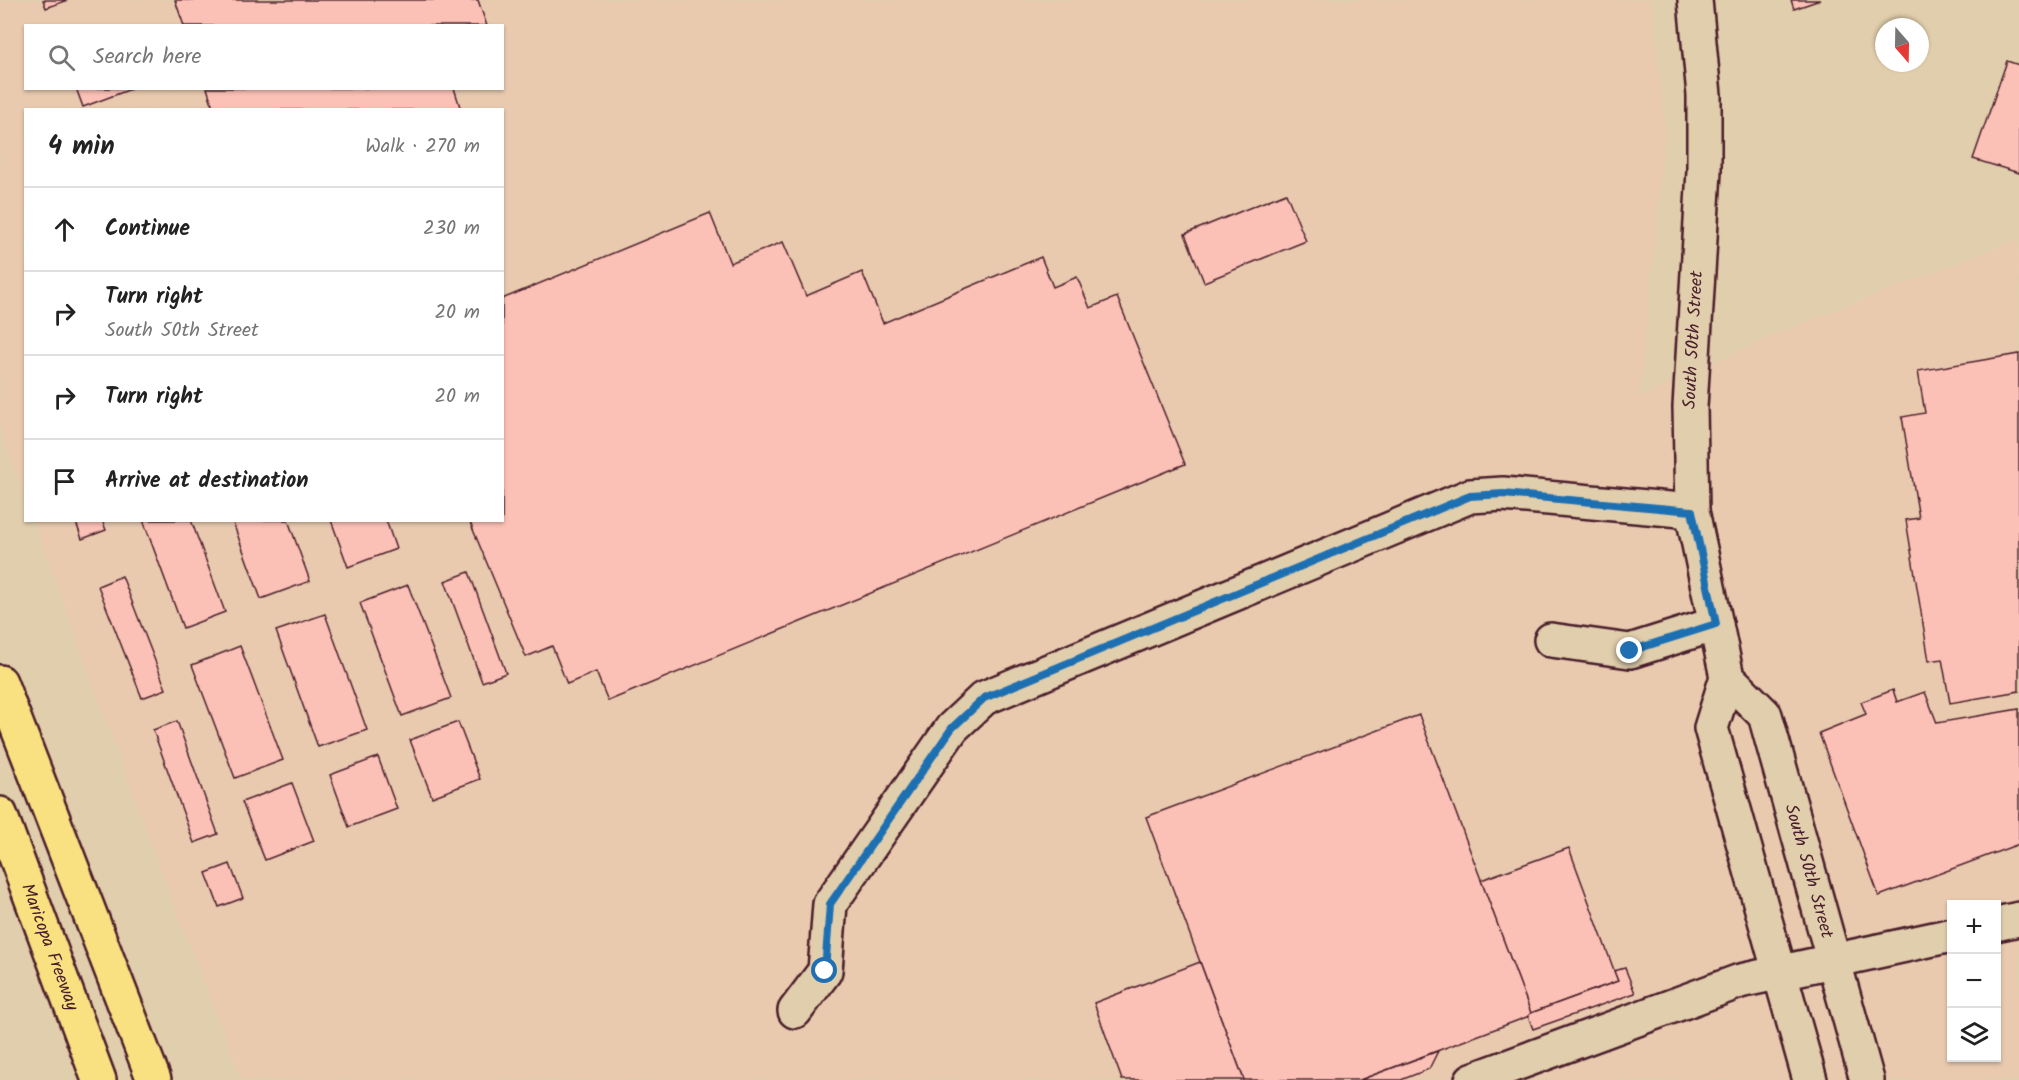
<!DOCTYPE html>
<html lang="en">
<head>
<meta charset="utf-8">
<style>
  body { margin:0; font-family:Kalam,sans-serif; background:#f2f2f2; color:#222 }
  .controls { position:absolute; right:18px; bottom:18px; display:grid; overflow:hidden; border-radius:0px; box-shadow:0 2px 4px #0004 }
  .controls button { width:54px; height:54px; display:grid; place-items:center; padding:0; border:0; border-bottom:2px solid #e0e0e0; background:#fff; color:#222; font:30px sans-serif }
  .compass { position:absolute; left:1875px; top:18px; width:54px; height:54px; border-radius:50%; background:#fff; box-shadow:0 2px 4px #0004; rotate:160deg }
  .stop { position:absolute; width:18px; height:18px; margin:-14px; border:4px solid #1f6fb2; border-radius:50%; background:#fff }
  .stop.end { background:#1f6fb2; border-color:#fff; box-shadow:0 2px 6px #0008 }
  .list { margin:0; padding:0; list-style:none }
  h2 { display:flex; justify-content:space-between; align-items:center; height:78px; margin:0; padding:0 24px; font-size:26px }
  h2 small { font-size:20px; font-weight:400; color:#767676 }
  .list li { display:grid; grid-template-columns:39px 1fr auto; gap:18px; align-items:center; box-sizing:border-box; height:84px; padding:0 24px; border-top:2px solid #e0e0e0 }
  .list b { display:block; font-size:22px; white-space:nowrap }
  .list p { margin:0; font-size:20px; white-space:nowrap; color:#767676 }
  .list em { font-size:20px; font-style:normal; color:#767676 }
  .icon { flex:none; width:33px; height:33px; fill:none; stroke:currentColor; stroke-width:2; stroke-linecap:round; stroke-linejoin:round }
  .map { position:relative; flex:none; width:2019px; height:1080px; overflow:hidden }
  .search { position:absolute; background:#fff; box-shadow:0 2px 4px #0004; left:24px; top:24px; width:480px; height:66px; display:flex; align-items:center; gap:15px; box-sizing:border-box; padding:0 21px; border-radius:0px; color:#767676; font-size:22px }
  .panel { position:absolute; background:#fff; box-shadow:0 2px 4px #0004; left:24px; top:108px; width:480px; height:414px; border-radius:0px }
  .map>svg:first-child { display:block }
  .built { fill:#e9caaf; fill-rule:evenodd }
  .building { fill:#fcc1b6; stroke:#4a1f2b; stroke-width:1.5 }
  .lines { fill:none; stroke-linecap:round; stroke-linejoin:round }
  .minor-casing { stroke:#4a1f2b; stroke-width:38 }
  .highway-casing { stroke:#4a1f2b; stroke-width:38 }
  .minor { stroke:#e1ceac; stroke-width:33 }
  .highway { stroke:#f9e181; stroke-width:33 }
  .route { stroke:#1f6fb2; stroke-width:8 }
  .labels { text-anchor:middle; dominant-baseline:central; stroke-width:4.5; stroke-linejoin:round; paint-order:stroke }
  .street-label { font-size:18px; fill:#4a1f2b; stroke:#e1ceac }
</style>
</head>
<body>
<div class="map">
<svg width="2019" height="1080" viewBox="0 0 2019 1080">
  <rect width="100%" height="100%" fill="#e1ceac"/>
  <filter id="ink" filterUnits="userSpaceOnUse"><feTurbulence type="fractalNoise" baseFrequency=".0167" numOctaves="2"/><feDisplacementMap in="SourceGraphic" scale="12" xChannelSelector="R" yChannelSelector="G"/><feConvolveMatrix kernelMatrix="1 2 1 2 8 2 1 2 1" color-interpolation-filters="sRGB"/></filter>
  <g filter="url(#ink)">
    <!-- built -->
    <path class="built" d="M0,0H1650L1665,128L1639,398L1784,331L2019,239V1080H242L159,865L34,521L502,520V110H26L25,498L0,428ZM26,26H502V88H26ZM1952,904H1996V1058H1952Z"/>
    <!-- building -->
    <g class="building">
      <polygon points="43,0 68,0 46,8"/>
      <polygon points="175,0 478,0 487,26 184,26"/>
      <polygon points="1791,0 1820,0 1794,9"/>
      <polygon points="2007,61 2019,65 2019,173 1973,159"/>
      <polygon points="76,88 131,88 131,89 83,107"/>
      <polygon points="207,88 454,88 461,110 214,110"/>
      <polygon points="1286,193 1306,241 1204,282 1185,234"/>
      <polygon points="710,213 730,263 783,242 806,296 862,272 883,323 1041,257 1053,287 1077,277 1090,308 1117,297 1185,464 608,701 596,672 567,684 552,646 526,657 469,520 502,520 502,299"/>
      <polygon points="2019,354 2019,691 1950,703 1942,659 1929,661 1906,520 1919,518 1902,417 1925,413 1918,371"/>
      <polygon points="75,520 102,520 106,530 82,539"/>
      <polygon points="143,520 191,520 225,612 183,628"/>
      <polygon points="232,520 288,520 310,581 261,599"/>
      <polygon points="331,520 386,520 396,549 348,567"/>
      <polygon points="469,572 506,673 482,682 445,581"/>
      <polygon points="122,576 166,689 142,698 98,586"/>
      <polygon points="408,585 451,698 402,716 360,603"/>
      <polygon points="325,614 367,730 318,747 276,631"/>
      <polygon points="240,646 283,760 235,778 192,665"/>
      <polygon points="1893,690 1897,702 1925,692 1937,723 2019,709 2019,844 1879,896 1819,733 1866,714 1861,702"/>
      <polygon points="1419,715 1532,1015 1360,1080 1244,1080 1146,817"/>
      <polygon points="177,721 218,834 194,843 153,730"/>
      <polygon points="458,722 480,779 432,797 410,740"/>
      <polygon points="378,757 397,809 349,827 330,775"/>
      <polygon points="292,783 314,841 265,860 242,802"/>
      <polygon points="1569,848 1618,981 1531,1013 1481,880"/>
      <polygon points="230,864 243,898 219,907 206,873"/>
      <polygon points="1200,962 1244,1080 1122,1080 1094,1003"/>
      <polygon points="1625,968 1635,993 1533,1029 1528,1016 1531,1013 1618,981 1614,971"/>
      <polygon points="1438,1051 1429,1069 1401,1080 1360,1080"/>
    </g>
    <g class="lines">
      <defs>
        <g id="minor">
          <polyline points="1695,0 1704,95 1704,171 1690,407 1692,511 1727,677 1711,728 1810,1080"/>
          <polyline points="1551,640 1630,651 1716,624"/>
          <path id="s1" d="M1727,677L1765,715L1867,1080"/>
          <polyline points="1996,924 2019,919"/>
          <polyline points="795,1011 825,971 830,904 952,728 984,698 1470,496 1503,494 1692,511"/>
          <polyline points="1472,1080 1740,981 1952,935"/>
        </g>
        <g id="highway">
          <polyline points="0,682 154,1080"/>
          <path id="s2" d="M0,814L99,1080"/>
        </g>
      </defs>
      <!-- minor casing -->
      <use href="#minor" class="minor-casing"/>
      <!-- highway casing -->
      <use href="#highway" class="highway-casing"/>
      <!-- minor -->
      <use href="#minor" class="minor"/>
      <!-- highway -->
      <use href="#highway" class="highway"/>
    </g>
  </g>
  <g class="lines" filter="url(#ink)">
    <!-- route -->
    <polyline class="route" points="825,971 830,904 952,728 984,698 1470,496 1503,494 1692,511 1716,624 1630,651"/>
  </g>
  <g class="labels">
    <!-- street labels -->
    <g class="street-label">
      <text transform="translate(1694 340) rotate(-87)">South 50th Street</text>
      <text stroke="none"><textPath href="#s1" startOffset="216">South 50th Street</textPath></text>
      <text stroke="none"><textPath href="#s2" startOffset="142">Maricopa Freeway</textPath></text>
    </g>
  </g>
</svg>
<div class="controls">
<button>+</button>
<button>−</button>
<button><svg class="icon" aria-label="layers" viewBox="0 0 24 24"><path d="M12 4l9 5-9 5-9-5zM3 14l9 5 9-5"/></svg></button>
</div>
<svg class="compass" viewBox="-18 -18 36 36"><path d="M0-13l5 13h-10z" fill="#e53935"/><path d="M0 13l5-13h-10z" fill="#767676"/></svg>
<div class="stop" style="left:825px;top:971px"></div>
<div class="stop end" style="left:1630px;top:651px"></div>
<div class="search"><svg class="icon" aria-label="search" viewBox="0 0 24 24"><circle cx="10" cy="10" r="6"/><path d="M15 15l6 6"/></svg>Search here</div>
<section class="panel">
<h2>4 min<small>Walk · 270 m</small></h2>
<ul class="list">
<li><svg class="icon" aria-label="ahead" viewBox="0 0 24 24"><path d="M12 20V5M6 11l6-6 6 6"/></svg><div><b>Continue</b></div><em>230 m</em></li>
<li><svg class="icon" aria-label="right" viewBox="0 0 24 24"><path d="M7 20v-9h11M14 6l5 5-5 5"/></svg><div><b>Turn right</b><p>South 50th Street</p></div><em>20 m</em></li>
<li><svg class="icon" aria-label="right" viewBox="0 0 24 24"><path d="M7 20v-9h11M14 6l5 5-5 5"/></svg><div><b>Turn right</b></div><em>20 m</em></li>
<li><svg class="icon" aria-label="arrive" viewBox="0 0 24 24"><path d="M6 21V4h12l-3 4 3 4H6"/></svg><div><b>Arrive at destination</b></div></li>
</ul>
</section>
</div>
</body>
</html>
